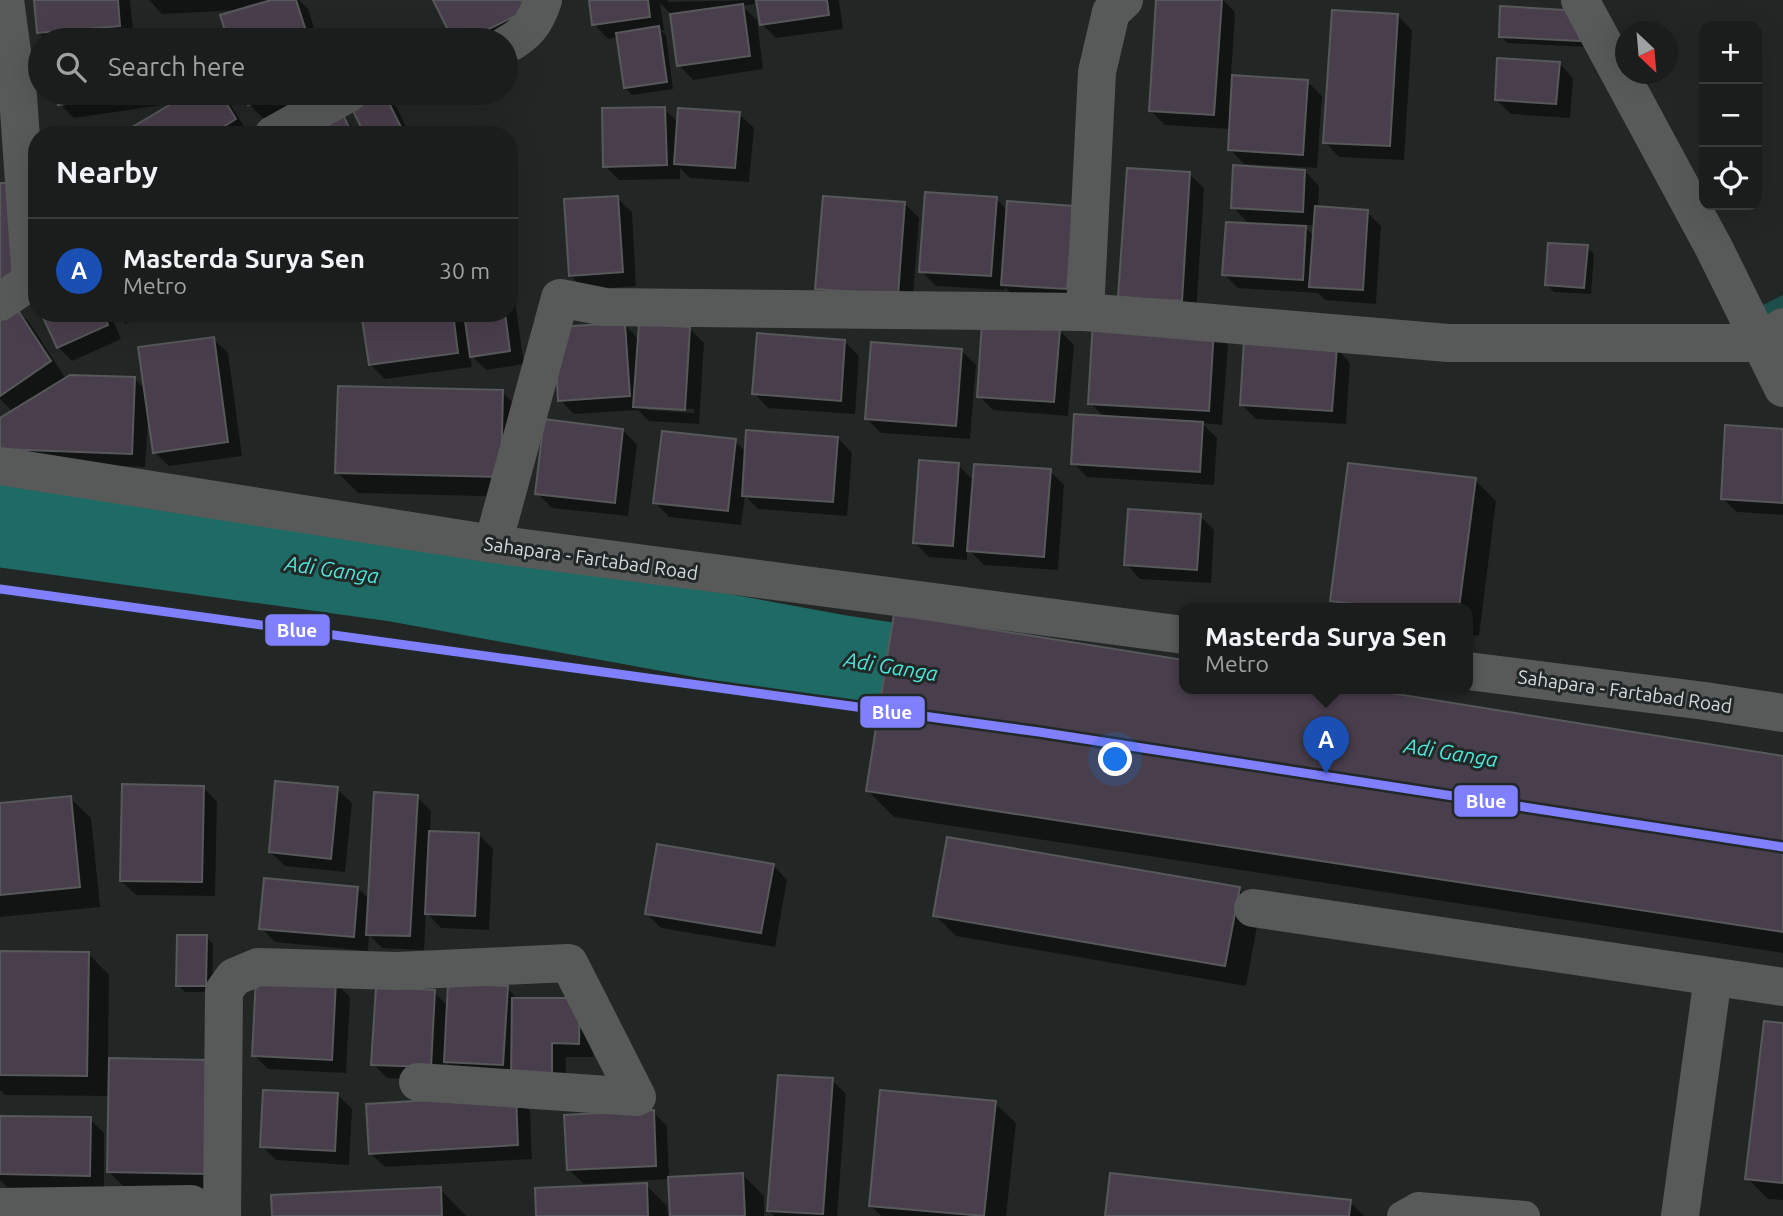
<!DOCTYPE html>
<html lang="en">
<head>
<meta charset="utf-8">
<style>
  body { margin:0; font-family:Ubuntu,sans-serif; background:#232625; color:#f1f3f6 }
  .controls { position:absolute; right:21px; top:21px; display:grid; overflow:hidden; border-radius:14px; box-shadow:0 7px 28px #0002 }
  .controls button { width:63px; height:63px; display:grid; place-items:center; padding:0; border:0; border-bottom:2px solid #383b3b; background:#1a1d1c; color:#f1f3f6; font:35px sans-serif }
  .compass { position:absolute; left:1615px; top:21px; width:63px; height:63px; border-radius:50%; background:#1a1d1c; box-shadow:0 7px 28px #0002; rotate:154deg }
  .you { position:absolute; left:1116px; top:760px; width:24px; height:24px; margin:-18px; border:5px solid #fff; border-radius:50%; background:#1a73e8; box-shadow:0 0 0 10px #1a73e833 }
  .badge { display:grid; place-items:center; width:46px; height:46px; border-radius:50%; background:#1a73e8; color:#fff; font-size:23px; font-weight:700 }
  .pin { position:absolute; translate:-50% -58px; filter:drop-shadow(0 2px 4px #0008) }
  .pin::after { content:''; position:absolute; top:37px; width:24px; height:21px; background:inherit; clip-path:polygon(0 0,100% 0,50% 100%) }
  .popup { position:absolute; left:1179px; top:603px; width:294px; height:91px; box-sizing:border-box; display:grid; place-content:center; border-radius:14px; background:#1a1d1c; filter:drop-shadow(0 2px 5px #0005); font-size:23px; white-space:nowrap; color:#9fa2a3 }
  .popup b { font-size:26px; color:#f1f3f6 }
  .popup::after { content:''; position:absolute; left:50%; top:100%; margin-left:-14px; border:14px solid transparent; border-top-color:#1a1d1c }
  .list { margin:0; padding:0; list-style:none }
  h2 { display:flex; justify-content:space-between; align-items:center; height:91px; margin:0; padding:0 28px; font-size:30px }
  h2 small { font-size:23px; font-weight:400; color:#9fa2a3 }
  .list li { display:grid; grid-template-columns:46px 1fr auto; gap:21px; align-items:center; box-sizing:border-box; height:105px; padding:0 28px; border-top:2px solid #383b3b }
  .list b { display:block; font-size:26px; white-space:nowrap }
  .list p { margin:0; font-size:23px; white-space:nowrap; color:#9fa2a3 }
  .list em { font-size:23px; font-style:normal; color:#9fa2a3 }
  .icon { flex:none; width:38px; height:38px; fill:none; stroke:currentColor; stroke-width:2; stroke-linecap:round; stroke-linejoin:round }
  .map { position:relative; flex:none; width:1783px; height:1216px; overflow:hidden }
  .search { position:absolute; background:#1a1d1c; box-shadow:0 7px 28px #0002; left:28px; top:28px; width:490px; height:77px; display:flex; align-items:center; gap:18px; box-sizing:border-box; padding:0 24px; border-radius:38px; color:#9fa2a3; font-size:26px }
  .panel { position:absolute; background:#1a1d1c; box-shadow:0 7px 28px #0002; left:28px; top:126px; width:490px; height:196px; border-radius:28px }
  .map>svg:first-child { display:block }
  .green { fill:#1e4e49 }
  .shadow { fill:#0007; fill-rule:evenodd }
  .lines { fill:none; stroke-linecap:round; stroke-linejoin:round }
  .river { stroke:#1e6a64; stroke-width:88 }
  .building { fill:#493f4c; stroke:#575859; stroke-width:2 }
  .lane { stroke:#585a59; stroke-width:30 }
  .street { stroke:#585a59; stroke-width:38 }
  .metro-1-casing { stroke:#212827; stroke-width:14 }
  .metro-1 { stroke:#8080ff; stroke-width:9 }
  .labels { text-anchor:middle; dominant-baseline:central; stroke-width:6; stroke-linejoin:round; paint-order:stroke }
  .street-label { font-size:19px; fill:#d6dada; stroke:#212827 }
  .water-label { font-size:21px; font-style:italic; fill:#4ee6d8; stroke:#212827 }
  .line-badge { stroke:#212827; stroke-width:2.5 }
  .badge-label { font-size:19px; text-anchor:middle; font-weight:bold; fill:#fff }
</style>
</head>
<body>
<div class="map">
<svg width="1783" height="1216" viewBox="0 0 1783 1216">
  <rect width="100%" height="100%" fill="#222726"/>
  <!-- green -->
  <polygon class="green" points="1783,295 1783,364 1757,308"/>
  <!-- shadow -->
  <g class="shadow">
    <polygon points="36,0 130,0 134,39 171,34 178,40 47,40 38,32"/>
    <polygon points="149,0 299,0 308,9 318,40 230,40 222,16 239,10 162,14"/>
    <polygon points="435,0 528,0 506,40 455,40"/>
    <polygon points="590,0 668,0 668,2 754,0 755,4 742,6 757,20 763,69 693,80 679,65 672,15 660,3 664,30 661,31 666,35 673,89 632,95 625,88 618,37 608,39 594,24"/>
    <polygon points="758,0 839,0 843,29 776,38 762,24"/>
    <polygon points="1157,0 1223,0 1235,12 1231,77 1308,82 1322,96 1317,168 1244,164 1230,149 1231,129 1165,125 1150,110"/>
    <polygon points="1581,12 1586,47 1507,43 1500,36"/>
    <polygon points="1398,16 1412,30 1404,160 1339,157 1325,142"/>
    <polygon points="1559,63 1573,78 1570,118 1511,114 1496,100"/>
    <polygon points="59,93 187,93 188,96 194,93 223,93 249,134 142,135 176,103 74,118 60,104"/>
    <polygon points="246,93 334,93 264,119 249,104"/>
    <polygon points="379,93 383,93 396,106 410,135 367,135 352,106"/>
    <polygon points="664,109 679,123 739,114 754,128 749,182 690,178 680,168 680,179 619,180 605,166"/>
    <polygon points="342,115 359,135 318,135"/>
    <path d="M1305,171L1319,186L1318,208L1367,212L1381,226L1376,304L1325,300L1318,293L1238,288L1224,274L1250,225L1233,207ZM1302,225H1315V237Z"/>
    <polygon points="1189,174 1204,188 1196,315 1120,297"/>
    <polygon points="617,198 632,212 636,286 585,290 571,276"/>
    <polygon points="996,198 1008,211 1081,303 1017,299 1005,287 1005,290 936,286 921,271"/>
    <polygon points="904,203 919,218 912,308 831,302 817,288"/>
    <polygon points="1587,247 1594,254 1591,294 1554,292 1547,285"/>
    <polygon points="509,295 515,301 524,364 486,370 470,354 472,367 385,379 370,364 363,313 509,313"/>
    <polygon points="15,308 29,322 66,379 135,379 145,389 213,339 228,353 242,456 169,466 154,452 150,419 148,419 145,467 12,462 0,420 13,412 0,399 0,318"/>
    <polygon points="43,313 110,313 121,339 72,361 58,347"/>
    <polygon points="116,313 146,313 125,324"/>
    <path d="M624,324L639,340L689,328L704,343L699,424L649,421L638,410L574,414L560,400ZM647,406L694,409V413L647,410Z"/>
    <polygon points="1059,330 1074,345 1068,416 993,410 979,396"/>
    <polygon points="1213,330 1228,345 1222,425 1202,423 1217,438 1214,485 1087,477 1073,463 1104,417 1090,403"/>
    <polygon points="845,342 859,356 855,414 768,408 754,393"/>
    <polygon points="1336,348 1350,363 1346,424 1256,419 1242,405"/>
    <polygon points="961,350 976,365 970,439 881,433 867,419"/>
    <polygon points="502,392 523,413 521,497 358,493 337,472"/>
    <polygon points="623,430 637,445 628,516 552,508 537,493"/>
    <polygon points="1783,431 1783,515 1737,512 1722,498"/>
    <polygon points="838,438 852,453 847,516 758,509 745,496 741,525 669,517 655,502 735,441 746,452"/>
    <polygon points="958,465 974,481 1050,471 1064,485 1058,570 984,565 967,548 967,560 929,557 915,543"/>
    <polygon points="1475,480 1496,501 1479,636 1468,634 1468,608 1340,608 1332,600"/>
    <polygon points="1200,516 1214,530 1211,583 1140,579 1126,564"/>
    <polygon points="896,616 1184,662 1184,688 1783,758 1783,953 894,817 868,791"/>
    <polygon points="203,787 217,802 215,896 136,895 121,881"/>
    <polygon points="337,789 352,803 345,872 285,866 270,852"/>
    <polygon points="417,797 431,811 430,832 479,835 493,849 489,930 441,928 426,912 424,950 382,948 369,935 368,951 275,942 261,928 358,888 370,900"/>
    <polygon points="70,798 91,818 100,907 0,917 0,805"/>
    <polygon points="773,865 787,880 775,947 661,928 647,914"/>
    <polygon points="1239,889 1260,910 1246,986 956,936 935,915"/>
    <polygon points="206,937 213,944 212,992 185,992 178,985"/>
    <polygon points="0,952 89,954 109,975 108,1060 207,1062 226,1194 129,1192 108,1171 110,1096 5,1095 0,1090"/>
    <polygon points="335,982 350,997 346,1073 268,1069 254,1055"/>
    <polygon points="507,988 518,1000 593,1014 593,1057 566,1057 566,1096 460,1075 445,1061 444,1081 387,1078 373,1064 434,992 448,1006"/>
    <polygon points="1783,1025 1783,1200 1768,1199 1747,1178"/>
    <polygon points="832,1080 846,1094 837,1216 774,1216 769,1210"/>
    <polygon points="338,1095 352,1109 349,1165 276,1160 262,1146"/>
    <polygon points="515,1097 530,1111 532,1159 385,1167 370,1153"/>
    <polygon points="995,1103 1016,1123 1006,1216 881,1216 870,1205"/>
    <polygon points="653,1112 667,1126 669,1178 743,1175 764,1196 764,1216 671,1216 670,1179 584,1184 569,1170"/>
    <polygon points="0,1118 90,1119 104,1133 104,1189 8,1188 0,1180"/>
    <polygon points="646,1185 667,1206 668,1216 538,1216"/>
    <polygon points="440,1189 466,1216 273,1216"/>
    <polygon points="1350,1202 1364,1216 1107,1216"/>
  </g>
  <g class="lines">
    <!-- river -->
    <polyline class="river" points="0,523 397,578 840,659 1005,684"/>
  </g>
  <!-- building -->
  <g class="building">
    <polygon points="34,0 118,0 120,26 37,33"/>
    <polygon points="271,0 296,0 309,40 228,40 220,15"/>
    <polygon points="433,0 522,0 527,10 467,40 453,40"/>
    <polygon points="589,0 648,0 650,17 592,25"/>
    <polygon points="756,0 827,0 829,15 760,25"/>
    <polygon points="1156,0 1222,0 1214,115 1149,111"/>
    <polygon points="743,4 750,56 677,66 670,14"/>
    <polygon points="1500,6 1581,11 1580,41 1499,37"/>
    <polygon points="1332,10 1398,14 1390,146 1323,143"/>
    <polygon points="659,26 667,82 624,88 616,33"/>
    <polygon points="172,32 172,40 114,40"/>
    <polygon points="1497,58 1560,62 1556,104 1495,100"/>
    <polygon points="1232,75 1308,80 1303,155 1228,150"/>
    <polygon points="57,93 140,93 58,105"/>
    <polygon points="190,93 220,93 236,119 210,135 140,135 134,126"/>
    <polygon points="244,93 291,93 248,105"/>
    <polygon points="375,93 384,93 405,135 365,135 350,105"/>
    <polygon points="665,107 667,165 603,167 602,108"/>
    <polygon points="678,108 740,112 735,168 674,164"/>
    <polygon points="342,113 353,135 316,135 313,128"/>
    <polygon points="119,129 122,135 105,135"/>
    <polygon points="1233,165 1305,170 1303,212 1231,208"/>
    <polygon points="1127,168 1190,172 1182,301 1118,297"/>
    <polygon points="0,183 18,183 14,280 0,280"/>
    <polygon points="925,192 997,197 991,276 919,272"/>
    <polygon points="618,196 623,272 569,276 564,199"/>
    <polygon points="823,196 905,202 898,295 815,289"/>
    <polygon points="1007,201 1074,206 1067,289 1001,285"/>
    <polygon points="1315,206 1368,210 1363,290 1309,287"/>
    <polygon points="1226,222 1306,226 1303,280 1222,275"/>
    <polygon points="1548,243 1588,245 1584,288 1545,285"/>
    <polygon points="15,306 51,361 0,396 0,316"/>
    <polygon points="41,313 103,313 108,325 57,348"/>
    <polygon points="361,313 453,313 458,353 369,365"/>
    <polygon points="464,313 505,313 510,351 470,357"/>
    <polygon points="1093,321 1214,329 1209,411 1088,404"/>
    <polygon points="625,323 630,396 558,401 554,327"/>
    <polygon points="982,323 1060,329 1054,402 977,397"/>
    <polygon points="639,324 690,327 685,410 633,407"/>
    <polygon points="757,333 845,340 841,401 752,394"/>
    <polygon points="214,337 228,442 153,453 138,347"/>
    <polygon points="1244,341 1337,347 1332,411 1240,405"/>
    <polygon points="871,342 962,349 956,426 865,419"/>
    <polygon points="70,375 135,377 132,454 0,449 0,418"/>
    <polygon points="338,386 503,390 501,477 335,473"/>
    <polygon points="1074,414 1203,422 1200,472 1071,464"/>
    <polygon points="544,419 623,429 615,503 535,494"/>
    <polygon points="1725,425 1783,429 1783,503 1721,499"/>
    <polygon points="746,430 838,437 833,502 742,496"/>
    <polygon points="662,431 736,439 728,511 653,503"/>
    <polygon points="919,460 959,463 953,546 913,543"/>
    <polygon points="1348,463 1476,478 1459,608 1390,608 1330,601"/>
    <polygon points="974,464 1051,469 1044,557 967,551"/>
    <polygon points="1128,509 1201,514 1197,570 1124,565"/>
    <polygon points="894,614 1184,660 1184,688 1359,688 1783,756 1783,932 866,791"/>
    <polygon points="275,781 338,787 331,859 269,852"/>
    <polygon points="122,784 204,786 202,882 120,881"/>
    <polygon points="374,792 418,795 410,936 366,935"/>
    <polygon points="71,796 80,887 0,895 0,803"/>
    <polygon points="429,831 479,833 475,916 425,914"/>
    <polygon points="947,837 1240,887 1225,966 933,916"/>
    <polygon points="657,844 774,864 761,933 645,914"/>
    <polygon points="264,878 358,887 354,937 259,929"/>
    <polygon points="177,935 207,935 206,986 176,986"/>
    <polygon points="0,951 89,952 87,1076 0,1075"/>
    <polygon points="256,977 336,981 332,1060 252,1056"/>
    <polygon points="448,983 508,986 503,1065 444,1062"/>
    <polygon points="376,987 435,990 431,1067 371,1065"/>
    <polygon points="512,998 580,998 579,1044 552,1043 552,1082 511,1082"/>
    <polygon points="1764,1021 1783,1023 1783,1183 1745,1179"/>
    <polygon points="109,1058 208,1060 206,1174 107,1172"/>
    <polygon points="778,1075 833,1078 823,1214 767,1211"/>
    <polygon points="263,1090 338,1093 335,1151 260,1147"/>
    <polygon points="880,1090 996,1101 984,1216 869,1206"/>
    <polygon points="516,1095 518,1145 369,1154 366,1104"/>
    <polygon points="654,1110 656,1166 567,1170 564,1115"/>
    <polygon points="0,1116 91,1117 90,1176 0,1174"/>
    <polygon points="743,1173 745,1216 670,1216 668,1177"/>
    <polygon points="1110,1173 1351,1200 1349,1216 1105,1216"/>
    <polygon points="647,1183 648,1216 536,1216 535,1188"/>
    <polygon points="441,1187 442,1216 272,1216 271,1195"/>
  </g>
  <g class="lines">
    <!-- lane -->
    <polyline class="lane" points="1402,1216 1418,1207 1525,1216"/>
    <!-- street -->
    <g class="street">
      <polyline points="5,0 18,96 31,281"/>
      <polyline points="1580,0 1714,248 1783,388"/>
      <path d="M506,45C527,34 536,22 543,0"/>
      <polyline points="273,135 349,93"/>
      <polyline points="0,302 37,277"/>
      <polyline points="1085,312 1097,72 1111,12 1124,0"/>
      <polyline points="0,466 493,544 1184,635"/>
      <polyline points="493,544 560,298 605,307 1085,312 1448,343 1760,343 1783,327"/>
      <polyline points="1468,671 1705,701 1783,713"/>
      <polyline points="1253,908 1783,987"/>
      <polyline points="0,1207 191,1204 213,1216"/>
      <polyline points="222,1216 224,991 234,977 258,967 397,971 569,963 637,1097 418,1082"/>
      <polyline points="1680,1216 1713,977"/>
    </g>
    <defs>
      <polyline id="metro-1" points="0,589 1039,732 1783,847"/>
    </defs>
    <!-- metro-1 casing -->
    <use href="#metro-1" class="metro-1-casing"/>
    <!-- metro-1 -->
    <use href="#metro-1" class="metro-1"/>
  </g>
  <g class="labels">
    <!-- street labels -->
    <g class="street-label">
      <text transform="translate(591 558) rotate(8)">Sahapara - Fartabad Road</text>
      <text transform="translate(1625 691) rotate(8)">Sahapara - Fartabad Road</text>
    </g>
    <!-- water labels -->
    <g class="water-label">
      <text transform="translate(332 569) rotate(8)">Adi Ganga</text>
      <text transform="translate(891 666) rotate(9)">Adi Ganga</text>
      <text transform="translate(1451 752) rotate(9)">Adi Ganga</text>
    </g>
  </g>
  <g class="line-badge">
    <rect x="264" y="613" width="67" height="34" rx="7" fill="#8080ff"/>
    <rect x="859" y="695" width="67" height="34" rx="7" fill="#8080ff"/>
    <rect x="1453" y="784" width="66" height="34" rx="7" fill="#8080ff"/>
  </g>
  <g class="badge-label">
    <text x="297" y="637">Blue</text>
    <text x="892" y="719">Blue</text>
    <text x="1486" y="808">Blue</text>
  </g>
</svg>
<div class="controls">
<button>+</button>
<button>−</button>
<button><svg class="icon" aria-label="locate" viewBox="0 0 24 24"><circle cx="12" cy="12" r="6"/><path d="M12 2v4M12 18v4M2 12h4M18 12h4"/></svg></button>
</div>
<svg class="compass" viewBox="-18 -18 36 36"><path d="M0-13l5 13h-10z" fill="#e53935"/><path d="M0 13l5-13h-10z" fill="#9fa2a3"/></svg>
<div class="you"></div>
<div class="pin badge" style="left:1326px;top:774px;background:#1a4fb4">A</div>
<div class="popup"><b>Masterda Surya Sen</b>Metro</div>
<div class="search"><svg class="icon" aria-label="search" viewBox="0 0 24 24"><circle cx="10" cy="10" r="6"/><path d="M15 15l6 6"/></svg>Search here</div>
<section class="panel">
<h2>Nearby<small></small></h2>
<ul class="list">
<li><span class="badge" style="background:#1a4fb4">A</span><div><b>Masterda Surya Sen</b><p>Metro</p></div><em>30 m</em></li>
</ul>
</section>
</div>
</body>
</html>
